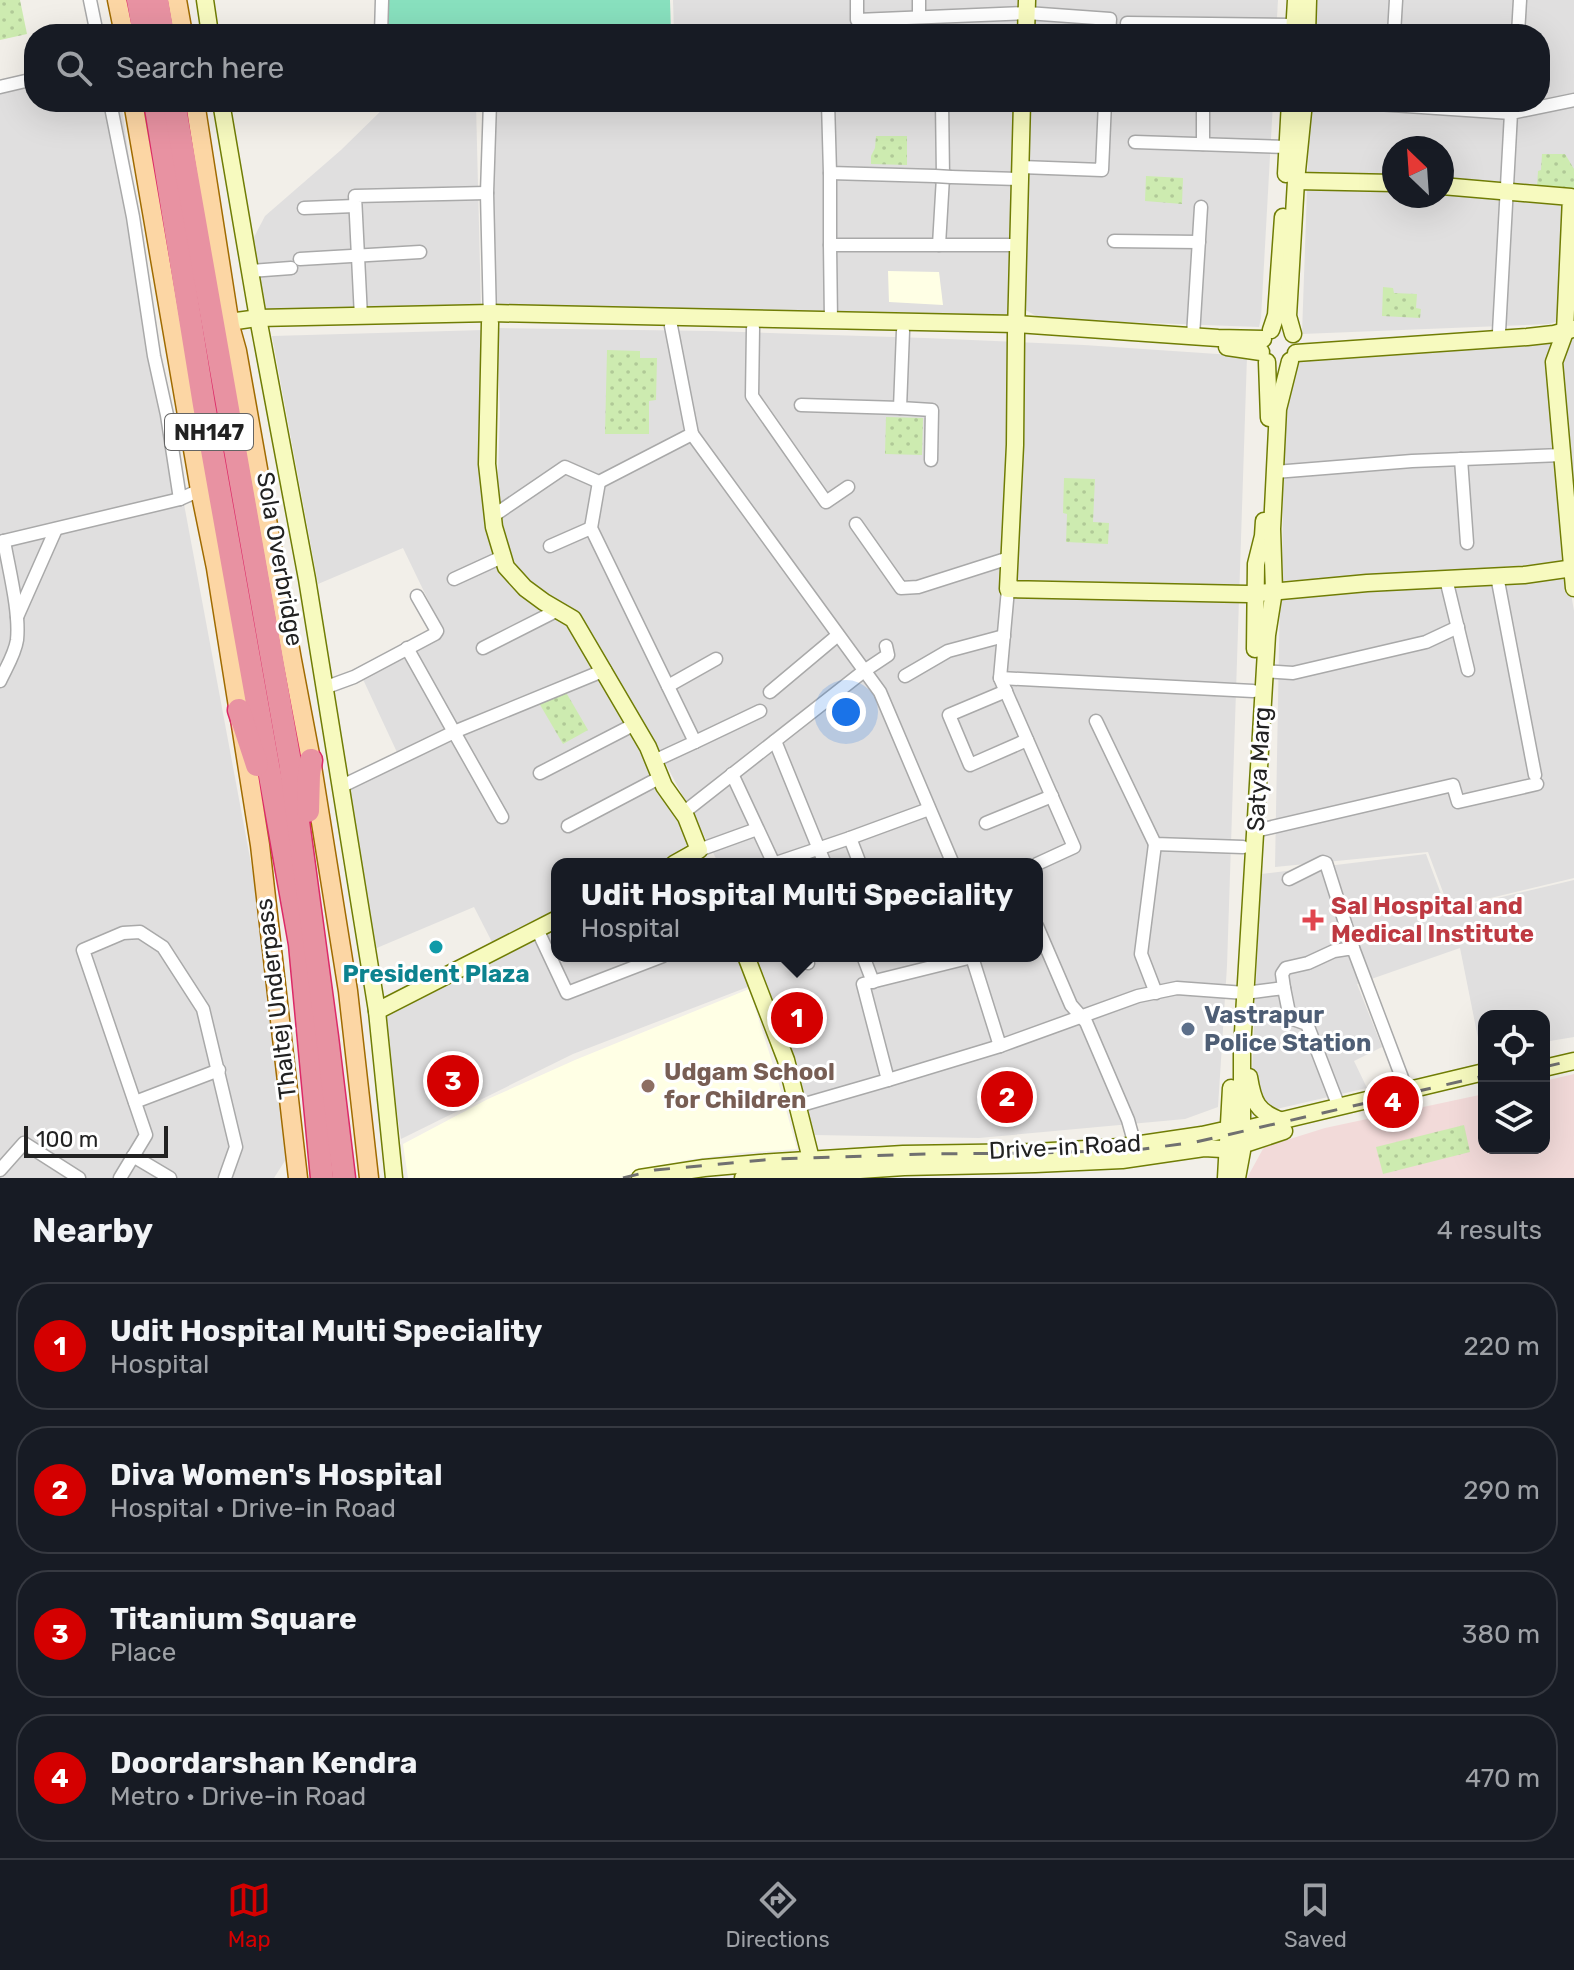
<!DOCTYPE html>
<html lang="en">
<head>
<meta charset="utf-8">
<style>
  body { margin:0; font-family:Rubik,sans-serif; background:#20242c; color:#f1f3f6 }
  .controls { position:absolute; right:24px; bottom:24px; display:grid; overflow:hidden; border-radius:16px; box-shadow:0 8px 32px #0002 }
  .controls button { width:72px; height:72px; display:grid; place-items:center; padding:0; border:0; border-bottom:2px solid #363941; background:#171b24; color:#f1f3f6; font:40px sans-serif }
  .compass { position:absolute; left:1382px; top:136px; width:72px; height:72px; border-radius:50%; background:#171b24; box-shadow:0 8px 32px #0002; rotate:335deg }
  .scale { position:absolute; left:24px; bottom:20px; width:144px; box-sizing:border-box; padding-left:8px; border:4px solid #222; border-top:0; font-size:22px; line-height:28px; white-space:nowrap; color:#222; -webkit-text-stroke:6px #fff; paint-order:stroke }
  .you { position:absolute; left:846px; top:712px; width:28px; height:28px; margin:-20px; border:6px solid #fff; border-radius:50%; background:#1a73e8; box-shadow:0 0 0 12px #1a73e833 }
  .badge { display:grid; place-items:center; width:52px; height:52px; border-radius:50%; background:#d40000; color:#fff; font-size:26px; font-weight:700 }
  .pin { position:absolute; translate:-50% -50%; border:4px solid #fff; box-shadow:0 2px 8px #0006 }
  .popup { position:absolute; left:551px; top:858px; width:492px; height:104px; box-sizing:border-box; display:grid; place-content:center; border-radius:16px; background:#171b24; filter:drop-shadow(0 2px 6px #0005); font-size:26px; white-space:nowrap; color:#9ea1a6 }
  .popup b { font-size:30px; color:#f1f3f6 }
  .popup::after { content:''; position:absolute; left:50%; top:100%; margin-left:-16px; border:16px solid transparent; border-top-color:#171b24 }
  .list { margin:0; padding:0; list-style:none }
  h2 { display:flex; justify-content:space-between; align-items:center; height:104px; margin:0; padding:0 32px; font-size:34px }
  h2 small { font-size:26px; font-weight:400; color:#9ea1a6 }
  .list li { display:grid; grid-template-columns:52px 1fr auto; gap:24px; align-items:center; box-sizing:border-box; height:128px; margin:0 16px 16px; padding:0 16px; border:2px solid #363941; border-radius:32px }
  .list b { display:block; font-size:30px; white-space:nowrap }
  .list p { margin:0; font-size:26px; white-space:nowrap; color:#9ea1a6 }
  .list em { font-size:26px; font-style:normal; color:#9ea1a6 }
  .icon { flex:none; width:44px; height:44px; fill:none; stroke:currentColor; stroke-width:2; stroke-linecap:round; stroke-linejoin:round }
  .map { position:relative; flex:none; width:1574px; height:1178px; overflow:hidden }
  .search { position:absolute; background:#171b24; box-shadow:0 8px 32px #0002; left:24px; right:24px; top:24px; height:88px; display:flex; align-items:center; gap:20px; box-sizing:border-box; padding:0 28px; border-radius:32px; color:#9ea1a6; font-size:30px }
  .sheet { height:680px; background:#171b24 }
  nav { display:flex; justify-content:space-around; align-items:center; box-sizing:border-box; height:112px; border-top:2px solid #363941; background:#171b24; font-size:22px; color:#9ea1a6 }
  nav a { display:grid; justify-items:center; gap:4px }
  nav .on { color:#d40000 }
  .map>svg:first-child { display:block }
  .residential { fill:#e0dfdf; fill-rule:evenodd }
  .commercial { fill:#f2dad9 }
  .education { fill:#ffffe5 }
  .grass { fill:url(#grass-dots) }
  .pitch { fill:#88e0be }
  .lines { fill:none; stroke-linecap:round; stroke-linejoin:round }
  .street-casing { stroke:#a9a9a9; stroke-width:15 }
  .secondary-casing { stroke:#707d05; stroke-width:19 }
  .primary-casing { stroke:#a06b00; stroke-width:21 }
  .highway-casing { stroke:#dc2a67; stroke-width:25 }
  .street { stroke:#fff; stroke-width:12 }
  .secondary { stroke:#f7fabf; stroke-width:16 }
  .primary { stroke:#fcd6a4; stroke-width:18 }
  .highway { stroke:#e892a2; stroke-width:22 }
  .rail { stroke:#707070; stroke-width:3; stroke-dasharray:16 16; stroke-linecap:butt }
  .street-bridge-casing { stroke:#a9a9a9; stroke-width:15; stroke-linecap:butt }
  .street-bridge { stroke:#fff; stroke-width:12 }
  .health-dot { fill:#e0444e; stroke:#fff; stroke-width:3 }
  .culture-dot { fill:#0f9aa8; stroke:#fff; stroke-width:3 }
  .service-dot { fill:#5c6f8a; stroke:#fff; stroke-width:3 }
  .education-dot { fill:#8d6e63; stroke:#fff; stroke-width:3 }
  .labels { text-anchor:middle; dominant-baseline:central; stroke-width:6; stroke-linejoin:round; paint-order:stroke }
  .shield { fill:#fff; stroke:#646464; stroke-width:2 }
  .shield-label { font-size:22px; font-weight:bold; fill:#222 }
  .street-label { font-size:24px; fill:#222; stroke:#fff }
  .health-label { font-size:24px; font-weight:bold; fill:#be3a42; stroke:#fff; text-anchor:start }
  .culture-label { font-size:24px; font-weight:bold; fill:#0d838f; stroke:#fff }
  .service-label { font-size:24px; font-weight:bold; fill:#4e5e75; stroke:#fff; text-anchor:start }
  .education-label { font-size:24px; font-weight:bold; fill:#785e54; stroke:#fff; text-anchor:start }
</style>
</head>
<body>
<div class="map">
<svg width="1574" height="1178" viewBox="0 0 1574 1178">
  <defs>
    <pattern id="grass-dots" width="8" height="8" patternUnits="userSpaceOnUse" patternTransform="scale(2)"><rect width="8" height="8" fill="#cdebb0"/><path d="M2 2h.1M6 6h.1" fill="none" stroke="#b0c997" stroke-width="1.8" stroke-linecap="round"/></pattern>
  </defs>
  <rect width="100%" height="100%" fill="#f2efe9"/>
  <!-- residential -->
  <g class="residential">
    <polygon points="673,0 1017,0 1016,34 674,34"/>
    <polygon points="1034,0 1278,0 1276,34 1033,34"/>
    <path d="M1313,0H1574V316L1549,324L1302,334L1310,102H1540V34H1312ZM1394,148H1442V196H1394Z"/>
    <polygon points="34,81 34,102 121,102 178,497 184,504 258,901 288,1156 274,1178 0,1178 0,89"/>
    <polygon points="1015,102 1010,320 624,307 490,306 494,103"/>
    <polygon points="1030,102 1273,102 1261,318 1259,327 1042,319 1020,307"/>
    <polygon points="389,103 476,104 481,307 263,312 251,243 265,216 341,150"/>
    <polygon points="497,328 712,331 925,338 1084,345 1247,356 1227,966 1218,1107 1185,1119 979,1138 815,1135 757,956 1037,956 1037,864 719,864 653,740 591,631 577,613 563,602 541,591 521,573 509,551 497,504 500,412"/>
    <polygon points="484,330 484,476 504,570 571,623 682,817 701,864 557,864 557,956 740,956 753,985 573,1054 401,1139 380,999 492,942 474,907 372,950 345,791 402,763 361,675 444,633 403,548 318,584 272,336"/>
    <polygon points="1574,334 1574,515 1560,365 1569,336"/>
    <polygon points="1553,339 1546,364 1562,563 1282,581 1284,411 1300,361"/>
    <polygon points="1568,576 1574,611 1574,878 1449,908 1428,852 1275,867 1280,591"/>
    <polygon points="1426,854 1447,910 1574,880 1574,1037 1544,1042 1544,1016 1484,1016 1484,1053 1481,1053 1460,948 1357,984 1382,1047 1354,1061 1367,1088 1250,1115 1261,874"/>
  </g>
  <!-- commercial -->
  <polygon class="commercial" points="1574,1074 1574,1178 1247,1178 1264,1147 1325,1128 1484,1094 1484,1148 1544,1148 1544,1081"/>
  <!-- education -->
  <g class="education">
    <polygon points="888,271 939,272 943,305 889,302"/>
    <polygon points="749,989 776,1074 797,1149 739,1153 686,1160 620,1178 408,1178 403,1144 488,1099 575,1060"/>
  </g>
  <!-- grass -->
  <g class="grass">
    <polygon points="0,0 20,0 27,34 0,40"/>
    <polygon points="876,136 907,136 907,165 871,164 871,156 875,148"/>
    <polygon points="1542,154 1565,154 1574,169 1574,188 1537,187 1538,171 1541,170"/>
    <polygon points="1146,176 1183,178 1182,204 1145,201"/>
    <polygon points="1383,287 1393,288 1394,293 1417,294 1416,308 1421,309 1420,318 1382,316"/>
    <polygon points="607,350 640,351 640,358 657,358 656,400 649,401 649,434 605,434"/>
    <polygon points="886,417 923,418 922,455 885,454"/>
    <polygon points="1064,478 1095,479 1093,522 1109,523 1108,544 1066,542 1067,514 1063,513"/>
    <polygon points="564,689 588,730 563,744 539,703"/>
    <polygon points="1464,1125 1470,1152 1383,1174 1376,1147"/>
  </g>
  <!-- pitch -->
  <polygon class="pitch" points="387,0 670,0 671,34 387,34"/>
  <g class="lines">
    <defs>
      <g id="street">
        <polyline points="90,0 97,34"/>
        <polyline points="857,0 857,20 1027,13 1110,19 1109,34"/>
        <polyline points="919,17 919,0"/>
        <polyline points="1127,23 1294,25"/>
        <polyline points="381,34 382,0"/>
        <polyline points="1394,34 1396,0"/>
        <polyline points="1518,34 1520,0"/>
        <polyline points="0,87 34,79"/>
        <polyline points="110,102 133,217 154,356 167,415 180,499"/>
        <polyline points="490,102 487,193 490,320"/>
        <polyline points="828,102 830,173 935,176"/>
        <polyline points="1347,102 1511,113 1512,102"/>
        <polyline points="1135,142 1288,147"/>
        <polyline points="1203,144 1203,102"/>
        <polyline points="1021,167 1102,170 1105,102"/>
        <polyline points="830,173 830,245"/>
        <polyline points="951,177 1020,179"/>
        <polyline points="304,208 355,206"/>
        <polyline points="1114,241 1199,242"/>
        <polyline points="939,245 943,177 942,102"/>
        <polyline points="300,259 420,252"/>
        <polyline points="250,271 291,268"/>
        <polyline points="361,317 355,196 487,193"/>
        <polyline points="831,321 830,245 1019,245"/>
        <polyline points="753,328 752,396 826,502 848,487"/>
        <polyline points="903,331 900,408 932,410 931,460"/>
        <polyline points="1499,332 1511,113 1574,100"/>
        <polyline points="1193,336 1201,207"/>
        <polyline points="801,405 900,408"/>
        <polyline points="692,434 880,692 953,864"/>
        <polyline points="1461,459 1467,543"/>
        <polyline points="1275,472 1412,461 1562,455"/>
        <polyline points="599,482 591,528 695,742 654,761"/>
        <polyline points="493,516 565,467 599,482 692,434 671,326"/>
        <polyline points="856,524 901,588 918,587 1009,558"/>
        <polyline points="0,542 180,499 200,490"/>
        <polyline points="550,546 591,528"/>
        <polyline points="1497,576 1535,775"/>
        <polyline points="454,579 502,557"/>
        <polyline points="1446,579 1468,670"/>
        <polyline points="1008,589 1000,678 1074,847 1037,864"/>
        <polyline points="17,617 56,529"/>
        <polyline points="407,648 454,732 605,670"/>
        <polyline points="483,648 558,610"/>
        <polyline points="1264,671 1293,673 1426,642 1458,627"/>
        <polyline points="905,676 948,651 1004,636"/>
        <polyline points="1000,678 1253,691"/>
        <path d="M0,681C6,668 15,654 17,640C20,612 9,570 4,541"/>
        <polyline points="668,686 716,659"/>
        <polyline points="324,688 354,677 435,634 437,631 417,596"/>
        <polyline points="1006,691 949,715 970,765 1027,740"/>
        <polyline points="770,692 838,635"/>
        <polyline points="1096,721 1155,844 1243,847"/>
        <polyline points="775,741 825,864"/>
        <polyline points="695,742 760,711"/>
        <polyline points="540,773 635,724"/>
        <polyline points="732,774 774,864"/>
        <polyline points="340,787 454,732 502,817"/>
        <polyline points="683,813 864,671 888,655 886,646"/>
        <polyline points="986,823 1052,796"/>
        <polyline points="568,826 661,777"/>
        <polyline points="1255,831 1453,785 1458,802 1537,784"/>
        <polyline points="850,838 929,809"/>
        <polyline points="1155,844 1141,954 1156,993"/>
        <polyline points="699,850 757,829"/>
        <polyline points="773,864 850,838 860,864"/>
        <polyline points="1289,879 1323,862 1326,863 1353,948"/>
        <polyline points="1037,926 1071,1005 1086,1022 1128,1120 1135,1145"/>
        <polyline points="537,929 567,993 663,956"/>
        <polyline points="806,956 808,963"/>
        <polyline points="863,956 873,982"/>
        <polyline points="1284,988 1282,974 1286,968 1308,963 1334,951 1353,948 1407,1091"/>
        <polyline points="888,1080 1000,1046"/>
        <polyline points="135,1102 219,1070"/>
        <polyline points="798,1106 888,1080 863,984 972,957 1000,1046 1138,996 1177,988 1245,993 1284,988 1290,1018 1307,1024 1339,1107"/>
        <polyline points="133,1156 170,1178"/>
        <polyline points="0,1170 24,1143 79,1178"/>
        <polyline points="120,1178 146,1135 83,950 123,933 140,932 163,947 203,1009 236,1147 225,1178"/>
      </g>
      <g id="secondary">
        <polyline points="205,0 210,34"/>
        <polyline points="1026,34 1027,0"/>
        <polyline points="1294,34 1296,0"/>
        <polyline points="1307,34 1308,0"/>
        <polyline points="221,102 258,318 307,579 377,1011 394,1178"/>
        <polyline points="1022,102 1016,334 1015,445 1008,589 1248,594 1367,583 1524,575 1574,568"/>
        <polyline points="1286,174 1290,102"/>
        <polyline points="1296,181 1394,183"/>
        <polyline points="1442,186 1571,197 1565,332 1554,362 1574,588"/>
        <polyline points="229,322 258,318 492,313 1016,324 1218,338 1263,339"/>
        <polyline points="490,323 487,464 494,527 506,567 525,588 544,602 573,619 648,747 664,786 686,817 699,850 674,864"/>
        <polyline points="1271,330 1276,315 1283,217"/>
        <polyline points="1293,334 1288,316 1296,181 1304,102"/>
        <polyline points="1227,347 1261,352"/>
        <polyline points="1296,353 1527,337 1554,334 1573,329"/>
        <polyline points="1267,362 1269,418"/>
        <polyline points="1255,649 1256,564 1263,536 1264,521"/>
        <polyline points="746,956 786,1060 813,1167"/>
        <polyline points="377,1011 557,919"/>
        <polyline points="1544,1068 1574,1061"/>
        <path d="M1249,1077C1253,1102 1257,1112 1282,1121"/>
        <polyline points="640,1178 704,1168 760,1163 903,1154 1034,1152 1121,1147 1202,1135 1220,1131 1250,1128 1484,1072"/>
        <polyline points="743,1178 904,1167 1035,1164 1122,1160 1204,1148 1222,1149 1242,1145 1284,1131"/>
        <polyline points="1226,1178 1231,1088"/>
        <polyline points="1237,1178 1242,1151 1242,1049 1267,635 1274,591 1272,529 1278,409 1290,361"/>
      </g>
      <g id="primary">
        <polyline points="117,0 124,34"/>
        <polyline points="177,0 183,34"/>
        <polyline points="133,102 200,490 216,568 260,845 298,1178"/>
        <polyline points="195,102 230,326 237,351 292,660 311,760 348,991 369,1178"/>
      </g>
      <g id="highway">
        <polyline points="138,0 144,34"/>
        <polyline points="157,0 163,34"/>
        <polyline points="155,102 204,405 300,944 322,1178"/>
        <polyline points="174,102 290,762 327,1037 344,1178"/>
        <polyline points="239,710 257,765"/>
        <polyline points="308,811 309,775 311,760"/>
      </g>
    </defs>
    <!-- street casing -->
    <use href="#street" class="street-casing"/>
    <!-- secondary casing -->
    <use href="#secondary" class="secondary-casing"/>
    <!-- primary casing -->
    <use href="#primary" class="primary-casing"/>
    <!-- highway casing -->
    <use href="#highway" class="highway-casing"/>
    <!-- street -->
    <use href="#street" class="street"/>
    <!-- secondary -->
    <use href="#secondary" class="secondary"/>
    <!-- primary -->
    <use href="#primary" class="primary"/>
    <!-- highway -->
    <use href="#highway" class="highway"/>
    <!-- rail -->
    <g class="rail">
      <polyline points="1544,1067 1574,1060"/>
      <polyline points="623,1178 655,1170 775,1159 926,1154 1041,1153 1136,1150 1196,1142 1484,1076"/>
    </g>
    <defs>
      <polyline id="street-bridge" points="935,176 951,177"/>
    </defs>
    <!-- street-bridge casing -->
    <use href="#street-bridge" class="street-bridge-casing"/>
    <!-- street-bridge -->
    <use href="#street-bridge" class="street-bridge"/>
  </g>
  <!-- markers -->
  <path class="health-dot" d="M1309 908h8v8h8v8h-8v8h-8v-8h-8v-8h8z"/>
  <circle class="culture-dot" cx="436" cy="947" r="8"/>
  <circle class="service-dot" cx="1188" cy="1029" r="8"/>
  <circle class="education-dot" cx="648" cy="1086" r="8"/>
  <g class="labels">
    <!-- shield labels -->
    <rect class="shield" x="165" y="414" width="88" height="36" rx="6"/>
    <g class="shield-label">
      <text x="209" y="432">NH147</text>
    </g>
    <!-- street labels -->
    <g class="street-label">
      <text transform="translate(280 559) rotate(80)">Sola Overbridge</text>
      <text transform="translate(1259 769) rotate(-87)">Satya Marg</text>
      <text transform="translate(276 999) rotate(-97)">Thaltej Underpass</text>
      <text transform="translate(1065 1147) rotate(-3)">Drive-in Road</text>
    </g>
    <!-- health labels -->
    <g class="health-label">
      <text x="1331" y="906">Sal Hospital and<tspan x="1331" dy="28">Medical Institute</tspan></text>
    </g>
    <!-- culture labels -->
    <g class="culture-label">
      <text x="436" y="974">President Plaza</text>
    </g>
    <!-- service labels -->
    <g class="service-label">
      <text x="1204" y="1015">Vastrapur<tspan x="1204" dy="28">Police Station</tspan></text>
    </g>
    <!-- education labels -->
    <g class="education-label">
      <text x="664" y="1072">Udgam School<tspan x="664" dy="28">for Children</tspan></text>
    </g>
  </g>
</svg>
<div class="controls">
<button><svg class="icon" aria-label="locate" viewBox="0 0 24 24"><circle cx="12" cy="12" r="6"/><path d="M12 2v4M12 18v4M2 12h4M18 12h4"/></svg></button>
<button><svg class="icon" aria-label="layers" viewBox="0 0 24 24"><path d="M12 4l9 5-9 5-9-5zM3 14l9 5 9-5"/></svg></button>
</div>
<svg class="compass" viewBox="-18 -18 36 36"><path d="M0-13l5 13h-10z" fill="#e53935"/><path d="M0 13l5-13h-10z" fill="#9ea1a6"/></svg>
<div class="scale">100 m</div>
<div class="you"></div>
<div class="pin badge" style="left:797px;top:1018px">1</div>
<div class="popup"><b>Udit Hospital Multi Speciality</b>Hospital</div>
<div class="pin badge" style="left:1007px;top:1097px">2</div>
<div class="pin badge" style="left:453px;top:1081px">3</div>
<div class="pin badge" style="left:1393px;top:1102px">4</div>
<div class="search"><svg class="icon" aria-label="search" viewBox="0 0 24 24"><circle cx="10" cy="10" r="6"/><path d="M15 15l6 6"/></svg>Search here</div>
</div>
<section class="sheet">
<h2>Nearby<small>4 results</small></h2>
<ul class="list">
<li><span class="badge">1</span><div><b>Udit Hospital Multi Speciality</b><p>Hospital</p></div><em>220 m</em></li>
<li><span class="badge">2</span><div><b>Diva Women's Hospital</b><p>Hospital · Drive-in Road</p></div><em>290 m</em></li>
<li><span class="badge">3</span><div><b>Titanium Square</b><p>Place</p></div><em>380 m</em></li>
<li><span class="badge">4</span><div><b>Doordarshan Kendra</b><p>Metro · Drive-in Road</p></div><em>470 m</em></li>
</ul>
</section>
<nav>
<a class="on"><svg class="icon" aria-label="map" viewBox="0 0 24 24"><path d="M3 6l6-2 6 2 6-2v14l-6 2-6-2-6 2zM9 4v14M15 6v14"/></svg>Map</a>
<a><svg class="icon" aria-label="directions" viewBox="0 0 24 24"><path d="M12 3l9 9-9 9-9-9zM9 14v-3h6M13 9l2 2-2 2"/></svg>Directions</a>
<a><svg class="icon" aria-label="saved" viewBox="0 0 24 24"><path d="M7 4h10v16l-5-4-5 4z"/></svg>Saved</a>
</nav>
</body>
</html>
